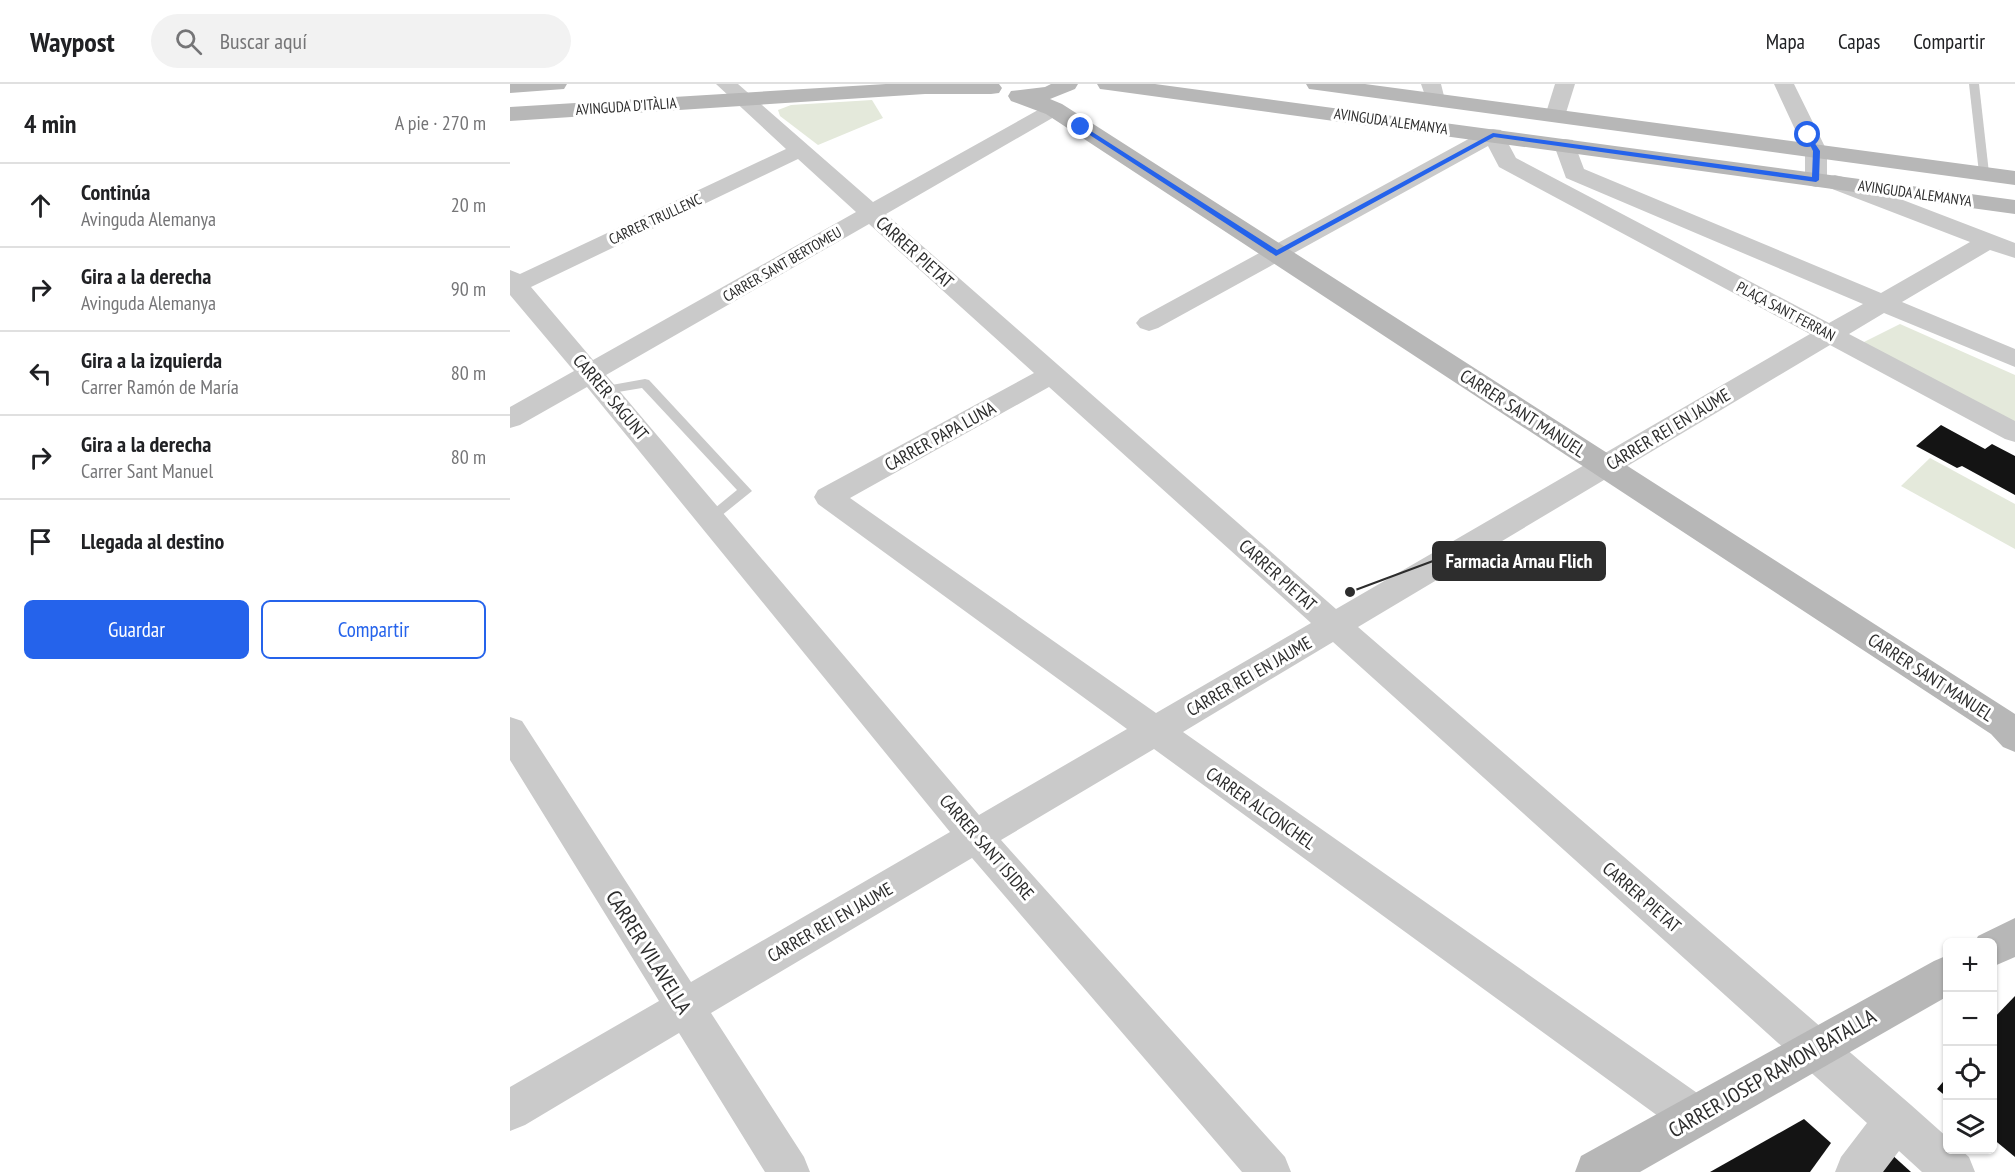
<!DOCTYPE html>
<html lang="es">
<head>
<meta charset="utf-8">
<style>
  body { margin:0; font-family:"PT Sans Narrow",sans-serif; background:#f2f2f2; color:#202124 }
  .controls { position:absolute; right:18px; bottom:18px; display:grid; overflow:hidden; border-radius:9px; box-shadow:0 2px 4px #0004 }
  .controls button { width:54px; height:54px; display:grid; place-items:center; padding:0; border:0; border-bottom:2px solid #e0e0e0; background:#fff; color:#202124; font:30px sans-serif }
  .stop { position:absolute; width:18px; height:18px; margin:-14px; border:4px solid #2563eb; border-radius:50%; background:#fff }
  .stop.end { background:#2563eb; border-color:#fff; box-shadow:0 2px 6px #0008 }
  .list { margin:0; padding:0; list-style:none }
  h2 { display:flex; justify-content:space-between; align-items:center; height:78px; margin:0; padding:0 24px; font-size:26px }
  h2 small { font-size:20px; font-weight:400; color:#757577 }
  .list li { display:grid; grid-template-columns:39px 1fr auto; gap:18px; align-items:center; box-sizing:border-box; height:84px; padding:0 24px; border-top:2px solid #e0e0e0 }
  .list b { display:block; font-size:22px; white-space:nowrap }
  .list p { margin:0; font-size:20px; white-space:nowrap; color:#757577 }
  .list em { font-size:20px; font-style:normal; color:#757577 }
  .actions { display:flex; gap:12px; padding:18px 24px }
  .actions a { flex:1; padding:14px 0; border:2px solid #2563eb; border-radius:9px; text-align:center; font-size:21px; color:#2563eb }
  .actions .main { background:#2563eb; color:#fff }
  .icon { flex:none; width:33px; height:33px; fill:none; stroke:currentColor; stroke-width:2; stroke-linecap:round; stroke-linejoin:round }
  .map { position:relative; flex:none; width:1505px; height:1088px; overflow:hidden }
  header { display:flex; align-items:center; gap:36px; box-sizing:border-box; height:84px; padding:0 30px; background:#fff; border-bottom:2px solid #e0e0e0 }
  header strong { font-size:28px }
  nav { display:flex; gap:33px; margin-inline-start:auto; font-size:21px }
  .search { width:420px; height:54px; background:#f2f2f2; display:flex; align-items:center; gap:15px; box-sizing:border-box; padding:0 21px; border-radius:33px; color:#757577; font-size:22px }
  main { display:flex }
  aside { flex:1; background:#fff }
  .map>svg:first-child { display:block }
  .green { fill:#e4e9db }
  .building { fill:#141414 }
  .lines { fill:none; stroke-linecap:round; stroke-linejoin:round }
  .lane { fill:#cacaca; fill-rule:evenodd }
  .street { fill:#cacaca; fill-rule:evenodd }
  .secondary { fill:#b7b7b7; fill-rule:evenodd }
  .route { fill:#2563eb }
  .labels { text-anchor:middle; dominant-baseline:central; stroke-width:6; stroke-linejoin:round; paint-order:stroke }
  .far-street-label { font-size:15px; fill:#2d2d2d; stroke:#fff }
  .street-label { font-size:18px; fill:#2d2d2d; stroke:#fff }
  .near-street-label { font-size:21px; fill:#2d2d2d; stroke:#fff }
  .leader { fill:none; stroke:#2d2d2d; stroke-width:2 }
  .callout-dot { fill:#2d2d2d; stroke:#fff; stroke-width:2 }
  .callout { fill:#2d2d2d; stroke:#2d2d2d; stroke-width:2 }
  .callout-label { font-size:20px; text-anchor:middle; font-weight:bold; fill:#fff }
</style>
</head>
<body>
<header>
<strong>Waypost</strong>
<div class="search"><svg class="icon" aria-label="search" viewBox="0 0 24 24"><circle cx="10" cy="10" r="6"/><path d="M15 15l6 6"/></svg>Buscar aquí</div>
<nav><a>Mapa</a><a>Capas</a><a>Compartir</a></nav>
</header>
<main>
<aside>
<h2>4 min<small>A pie · 270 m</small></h2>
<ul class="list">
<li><svg class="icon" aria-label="ahead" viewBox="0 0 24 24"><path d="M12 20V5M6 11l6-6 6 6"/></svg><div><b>Continúa</b><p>Avinguda Alemanya</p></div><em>20 m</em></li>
<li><svg class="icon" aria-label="right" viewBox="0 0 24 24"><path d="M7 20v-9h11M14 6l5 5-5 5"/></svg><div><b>Gira a la derecha</b><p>Avinguda Alemanya</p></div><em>90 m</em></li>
<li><svg class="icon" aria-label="left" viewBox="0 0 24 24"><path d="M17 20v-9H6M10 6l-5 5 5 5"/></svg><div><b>Gira a la izquierda</b><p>Carrer Ramón de María</p></div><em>80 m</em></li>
<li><svg class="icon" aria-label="right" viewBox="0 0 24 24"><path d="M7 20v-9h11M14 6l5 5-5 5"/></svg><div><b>Gira a la derecha</b><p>Carrer Sant Manuel</p></div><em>80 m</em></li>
<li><svg class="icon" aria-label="arrive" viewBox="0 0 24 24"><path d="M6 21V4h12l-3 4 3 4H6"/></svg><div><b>Llegada al destino</b></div></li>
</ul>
<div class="actions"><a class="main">Guardar</a><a>Compartir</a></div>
</aside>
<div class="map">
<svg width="1505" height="1088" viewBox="0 0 1505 1088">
  <rect width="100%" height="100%" fill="#fff"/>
  <!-- green -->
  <g class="green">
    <polygon points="362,16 373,34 308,61 270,32 268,26 281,21"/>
    <polygon points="1390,240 1505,291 1505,343 1350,260"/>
    <polygon points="1420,374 1505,420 1505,465 1391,402"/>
  </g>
  <!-- building -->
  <g class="building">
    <polygon points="1431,341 1475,365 1482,360 1505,372 1505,411 1452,382 1447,384 1406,362"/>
    <polygon points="1505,912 1505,1073 1482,1054 1482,936"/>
    <polygon points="1438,992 1438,1014 1427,1005"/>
    <polygon points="1294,1035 1321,1059 1300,1088 1200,1088"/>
    <polygon points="1380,1069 1401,1088 1366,1088"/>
  </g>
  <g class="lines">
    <!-- lane -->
    <g class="lane">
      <polygon points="1459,0 1469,0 1479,89 1474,92 1469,89"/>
      <polygon points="135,295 139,296 242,407 206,436 196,436 194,433 227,406 132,304 96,310 90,306 96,302"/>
    </g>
    <!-- street -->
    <g class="street">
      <path d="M206,0H228L363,118L537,21L544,19L551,21L554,25L551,29L376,130L826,525L1300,250L989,83L978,62L648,244L639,247L630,244L626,239L630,234L975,46L983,45L991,46L1006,74L1319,239L1353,220L1056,94L1044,61L1047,56L1055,55L1063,56L1074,85L1371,209L1460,158L1317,103L1315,99L1306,103L1298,101L1295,96V67L1264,0H1284L1317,67V93L1325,91L1333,93L1505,159V174L1480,166L1392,218L1505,265V283L1374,229L1339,250L1505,337V358L1495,355L1320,261L848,543L1401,1021L1438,1054V1066H1451L1459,1073L1465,1088H1412L1389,1067L1373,1088H1325L1331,1073L1357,1039L823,558L673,648L1200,1018L1206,1033L1200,1048L1185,1054L1170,1048L644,665L491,756L775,1073L781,1088H732L462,774L201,929L294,1073L300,1088H255L169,949L15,1041L0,1047V1003L149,917L0,676V633L12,637L181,898L440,748L77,303L10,341L0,344V323L64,287L0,211V186L10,190L276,65ZM288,75L346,128L83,276L21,203ZM359,140L524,289L308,406L304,413L308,420L617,645L469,731L96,291ZM539,303L801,539L646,629L340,414Z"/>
      <polygon points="911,0 931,0 935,16 932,20 925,22 918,20"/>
      <polygon points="1045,0 1065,0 1055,32 1052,36 1045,38 1038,36 1035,32"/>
    </g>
    <!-- secondary -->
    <g class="secondary">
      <polygon points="0,0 57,0 54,5 0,9"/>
      <polygon points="376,0 489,0 492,4 489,9 481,10 415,10 0,37 0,23"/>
      <polygon points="541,0 568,0 565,5 540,15 552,20 1505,630 1505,668 1493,663 1481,650 536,30 501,17 498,12 501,7 535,3"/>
      <polygon points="587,0 645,0 1505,116 1505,130 598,6 590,5"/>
      <polygon points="796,0 855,0 1505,87 1505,101 807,6 799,5"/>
      <polygon points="1505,834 1505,873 1482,883 1482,858 1465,858 1468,852"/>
      <polygon points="1438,871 1438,912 1130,1088 1065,1088 1071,1072 1424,877"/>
    </g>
  </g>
  <!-- route -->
  <polygon class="route" points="569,42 573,42 767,166 983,49 1302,93 1303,67 1295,51 1298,49 1310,67 1309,96 1306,98 984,53 766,172 569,44"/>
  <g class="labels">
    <!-- far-street labels -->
    <g class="far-street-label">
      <text transform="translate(116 22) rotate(-4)">AVINGUDA D'ITÀLIA</text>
      <text transform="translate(881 37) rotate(8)">AVINGUDA ALEMANYA</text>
      <text transform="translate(1405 109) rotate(8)">AVINGUDA ALEMANYA</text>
      <text transform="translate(145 135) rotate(-25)">CARRER TRULLENC</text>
      <text transform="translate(272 180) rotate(-30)">CARRER SANT BERTOMEU</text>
      <text transform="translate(1276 227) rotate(28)">PLAÇA SANT FERRAN</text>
    </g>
    <!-- street labels -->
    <g class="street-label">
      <text transform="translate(405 168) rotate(42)">CARRER PIETAT</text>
      <text transform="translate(101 313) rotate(50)">CARRER SAGUNT</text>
      <text transform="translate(1013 329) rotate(33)">CARRER SANT MANUEL</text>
      <text transform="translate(1158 345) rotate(-31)">CARRER REI EN JAUME</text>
      <text transform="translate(430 352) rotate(-29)">CARRER PAPA LUNA</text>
      <text transform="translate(768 491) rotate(42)">CARRER PIETAT</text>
      <text transform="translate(739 592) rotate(-30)">CARRER REI EN JAUME</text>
      <text transform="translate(1421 593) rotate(33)">CARRER SANT MANUEL</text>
      <text transform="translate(751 724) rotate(35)">CARRER ALCONCHEL</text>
      <text transform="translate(477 763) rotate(49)">CARRER SANT ISIDRE</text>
      <text transform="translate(1132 813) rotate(41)">CARRER PIETAT</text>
      <text transform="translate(320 838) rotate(-30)">CARRER REI EN JAUME</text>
    </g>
    <!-- near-street labels -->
    <g class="near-street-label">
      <text transform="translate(139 868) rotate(58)">CARRER VILAVELLA</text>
      <text transform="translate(1262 989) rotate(-30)">CARRER JOSEP RAMON BATALLA</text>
    </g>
  </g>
  <!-- callouts -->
  <path class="leader" d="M840 508L923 477"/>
  <circle class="callout-dot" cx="840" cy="508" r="6"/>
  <rect class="callout" x="923" y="458" width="172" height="38" rx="6"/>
  <g class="callout-label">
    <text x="1009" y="484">Farmacia Arnau Flich</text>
  </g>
</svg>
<div class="controls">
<button>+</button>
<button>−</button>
<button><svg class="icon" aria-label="locate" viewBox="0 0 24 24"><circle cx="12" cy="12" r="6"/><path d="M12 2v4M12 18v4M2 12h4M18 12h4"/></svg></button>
<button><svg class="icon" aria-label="layers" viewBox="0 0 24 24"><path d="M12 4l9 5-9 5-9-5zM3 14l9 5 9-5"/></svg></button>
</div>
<div class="stop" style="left:1298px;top:51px"></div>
<div class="stop end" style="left:571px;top:43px"></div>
</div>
</main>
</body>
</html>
